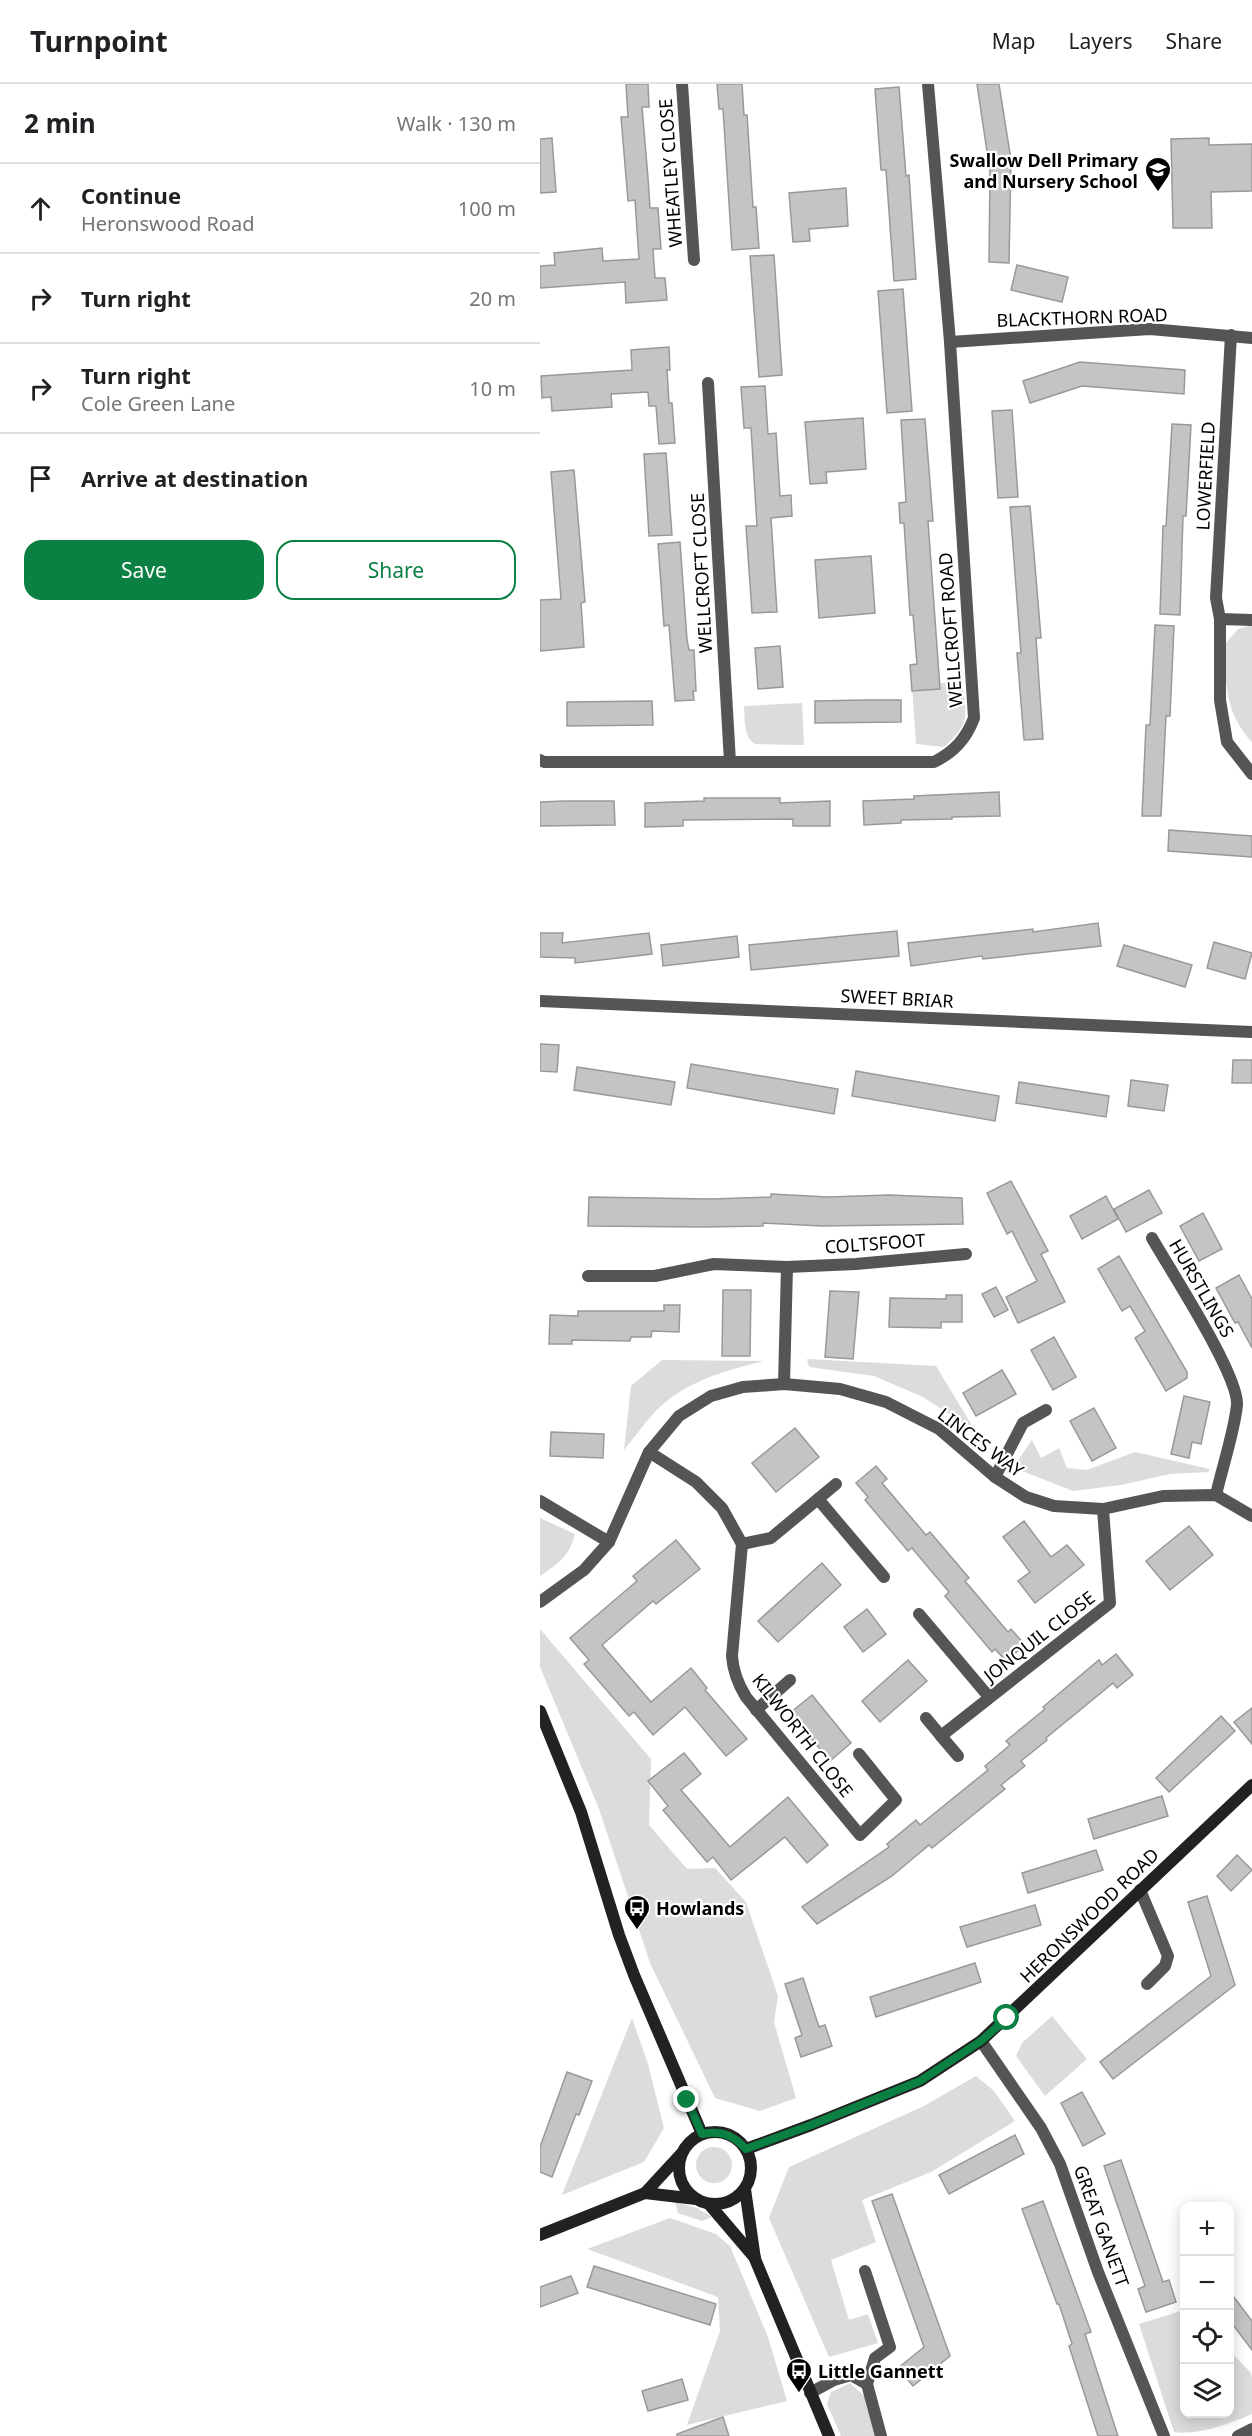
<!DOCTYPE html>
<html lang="en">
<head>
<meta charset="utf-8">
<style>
  body { margin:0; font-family:"Noto Sans",sans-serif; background:#f2f2f2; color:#202124 }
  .controls { position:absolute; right:18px; bottom:18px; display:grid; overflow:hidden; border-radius:12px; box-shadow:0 3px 15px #0003 }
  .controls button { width:54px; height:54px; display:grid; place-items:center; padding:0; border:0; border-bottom:2px solid #e0e0e0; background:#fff; color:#202124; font:30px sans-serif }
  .stop { position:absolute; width:18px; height:18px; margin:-14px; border:4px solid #0b8043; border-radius:50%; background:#fff }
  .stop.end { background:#0b8043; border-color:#fff; box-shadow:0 2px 6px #0008 }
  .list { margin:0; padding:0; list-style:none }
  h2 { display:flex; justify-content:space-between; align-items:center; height:78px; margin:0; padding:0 24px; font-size:26px }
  h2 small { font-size:20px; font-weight:400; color:#757577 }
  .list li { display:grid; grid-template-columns:39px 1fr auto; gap:18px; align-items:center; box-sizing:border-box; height:90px; padding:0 24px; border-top:2px solid #e0e0e0 }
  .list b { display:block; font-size:22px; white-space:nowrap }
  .list p { margin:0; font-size:20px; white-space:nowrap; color:#757577 }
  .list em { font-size:20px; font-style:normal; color:#757577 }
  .actions { display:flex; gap:12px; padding:18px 24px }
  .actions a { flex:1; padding:14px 0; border:2px solid #0b8043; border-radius:18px; text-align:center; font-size:21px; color:#0b8043 }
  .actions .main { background:#0b8043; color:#fff }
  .icon { flex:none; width:33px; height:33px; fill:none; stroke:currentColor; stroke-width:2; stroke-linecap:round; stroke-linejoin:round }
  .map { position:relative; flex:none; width:712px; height:2352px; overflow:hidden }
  header { display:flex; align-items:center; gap:36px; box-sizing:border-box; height:84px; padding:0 30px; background:#fff; border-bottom:2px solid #e0e0e0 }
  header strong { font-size:28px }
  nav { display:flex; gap:33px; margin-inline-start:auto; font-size:21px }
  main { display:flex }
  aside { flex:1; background:#fff }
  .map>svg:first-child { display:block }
  .green { fill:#dcdcdc }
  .building { fill:#c4c4c4; stroke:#999; stroke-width:1.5 }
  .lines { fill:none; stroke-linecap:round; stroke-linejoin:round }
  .street { stroke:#555; stroke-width:12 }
  .secondary { stroke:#222; stroke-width:12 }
  .route { stroke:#0b8043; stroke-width:8 }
  .labels { text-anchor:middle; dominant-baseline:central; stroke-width:4.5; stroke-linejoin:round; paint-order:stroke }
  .poi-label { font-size:18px; font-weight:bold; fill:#000; stroke:#fff; text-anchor:start }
  .street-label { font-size:18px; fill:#000; stroke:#fff }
</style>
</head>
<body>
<header>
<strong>Turnpoint</strong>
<nav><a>Map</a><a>Layers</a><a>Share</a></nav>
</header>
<main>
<aside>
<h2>2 min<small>Walk · 130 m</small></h2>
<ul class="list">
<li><svg class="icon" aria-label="ahead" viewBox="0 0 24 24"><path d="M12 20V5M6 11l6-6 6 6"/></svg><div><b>Continue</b><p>Heronswood Road</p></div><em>100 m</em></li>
<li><svg class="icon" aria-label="right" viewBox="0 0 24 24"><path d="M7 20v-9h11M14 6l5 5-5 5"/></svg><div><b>Turn right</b></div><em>20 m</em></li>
<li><svg class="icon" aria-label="right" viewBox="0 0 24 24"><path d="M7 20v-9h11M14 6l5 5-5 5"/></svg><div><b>Turn right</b><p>Cole Green Lane</p></div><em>10 m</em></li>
<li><svg class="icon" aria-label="arrive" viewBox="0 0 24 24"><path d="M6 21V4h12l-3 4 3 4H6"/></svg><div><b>Arrive at destination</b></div></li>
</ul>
<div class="actions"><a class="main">Save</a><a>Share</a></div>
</aside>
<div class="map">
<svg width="712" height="2352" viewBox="0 0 712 2352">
  <rect width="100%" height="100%" fill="#fff"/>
  <!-- green -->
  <g class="green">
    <path d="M712,541V658C685,630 685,598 685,560L698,545Z"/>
    <path d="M422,597C426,631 432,638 404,663L376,660L372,602Z"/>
    <path d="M262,619L264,661L215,660C203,652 205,636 204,622Z"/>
    <polygon points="267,1275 396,1282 442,1358 417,1335 383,1313 334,1292 269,1283"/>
    <path d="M122,1276L224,1277C184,1287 142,1298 113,1330C103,1341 94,1354 84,1366L91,1302Z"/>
    <polygon points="492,1356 501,1374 519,1364 527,1384 547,1386 595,1368 670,1385 668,1388 630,1390 581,1401 533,1407 477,1385 477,1378"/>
    <path d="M0,1434L35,1450C29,1473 19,1479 0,1492Z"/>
    <polygon points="0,1545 111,1675 109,1741 147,1785 175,1784 206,1818 238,1912 234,1938 256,2014 220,2027 175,2014 110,1879 59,1725 0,1583"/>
    <polygon points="512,1932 547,1975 505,2012 476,1972 482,1959"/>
    <polygon points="92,1934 108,1980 124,2044 104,2078 22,2111"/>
    <polygon points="436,1992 454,2007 475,2037 391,2088 322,2116 336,2158 291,2176 309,2236 328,2230 338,2259 289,2273 229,2134 249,2083 384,2022"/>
    <circle cx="174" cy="2081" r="18"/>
    <polygon points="135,2118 157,2124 172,2133 162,2137 138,2129"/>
    <polygon points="130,2134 176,2150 190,2162 228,2253 247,2317 147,2341 180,2247 178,2213 47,2165"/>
    <path d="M644,2226V2330H690V2267L711,2289L712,2295V2330C692,2339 656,2352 634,2348L599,2240Z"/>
    <polygon points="310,2299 329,2316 335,2352 301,2352 287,2320 291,2308"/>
  </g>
  <!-- building -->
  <g class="building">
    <polygon points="86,0 108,0 109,23 102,23 108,94 110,124 118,124 121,165 113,165 115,194 125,194 127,216 86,219 85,198 0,204 0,182 15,181 14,169 62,164 63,177 99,175 95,116 88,117 81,33 88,33"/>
    <polygon points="177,0 202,0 204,31 207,31 213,123 216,123 219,164 192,166 183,25 179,25"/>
    <polygon points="437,0 459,0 471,76 469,179 449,178 450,88"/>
    <polygon points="359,3 366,92 369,91 376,195 354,197 346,86 341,86 335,5"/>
    <polygon points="12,54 16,108 0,109 0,55"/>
    <polygon points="669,54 669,61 712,60 712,107 671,108 672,144 633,144 631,55"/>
    <polygon points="306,104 308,142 269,145 270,157 253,158 249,109"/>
    <polygon points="234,171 242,291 219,293 210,172"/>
    <polygon points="477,181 528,193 522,218 471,206"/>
    <polygon points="363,205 372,327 347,329 338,207"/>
    <polygon points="129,263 130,286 127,286 129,319 132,319 135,359 119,360 116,322 109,322 108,308 71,310 72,323 12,327 11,313 2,314 1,292 92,286 91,266"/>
    <polygon points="540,278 645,286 644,310 542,302 490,319 483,297"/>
    <polygon points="225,302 228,350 236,349 240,412 251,411 252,432 231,434 237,528 212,529 206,442 217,442 211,344 204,344 201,303"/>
    <polygon points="472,326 478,413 458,414 452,327"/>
    <polygon points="323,334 326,385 286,388 287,399 270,400 265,338"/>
    <polygon points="385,335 393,437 388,437 400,605 372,607 370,581 377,580 373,531 370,531 364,439 360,439 359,419 366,418 361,336"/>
    <polygon points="632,340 651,341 646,432 643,432 640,531 620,530 623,442 626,442"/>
    <polygon points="126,369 132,451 109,452 104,370"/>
    <polygon points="34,386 45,518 41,519 44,563 0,567 0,516 21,515 11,388"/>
    <polygon points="490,422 501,554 496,554 503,655 484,656 477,569 481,569 470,423"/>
    <polygon points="140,458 147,556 149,566 154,566 156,607 153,607 154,616 135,617 129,541 124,542 118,460"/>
    <polygon points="331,472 335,529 279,534 275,476"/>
    <polygon points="615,541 634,542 630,632 626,632 621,732 602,732 606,641 610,641"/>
    <polygon points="240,562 243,603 218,605 215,564"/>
    <polygon points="325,616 361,616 361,638 275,639 275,617"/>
    <polygon points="112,617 113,641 27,642 27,618"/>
    <polygon points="459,708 460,732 412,733 412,735 361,736 361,739 324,741 323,717 374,715 374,712"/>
    <polygon points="164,714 240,714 240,719 290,717 290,742 253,742 253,735 143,736 143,742 105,743 105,719 164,717"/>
    <polygon points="24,717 74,717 75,741 0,742 0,718"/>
    <polygon points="629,746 712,752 712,773 628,767"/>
    <polygon points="558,839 561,862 443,875 442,872 371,882 368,859 493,845 493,848"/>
    <polygon points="357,847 359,872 211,886 209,861"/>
    <polygon points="0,849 23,849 22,859 109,849 112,870 35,879 35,874 0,873"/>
    <polygon points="197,852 199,873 123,882 121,861"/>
    <polygon points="674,858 712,869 705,895 667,884"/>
    <polygon points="584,861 652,881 645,903 577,882"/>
    <polygon points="0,960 19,961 17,988 0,987"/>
    <polygon points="693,976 712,976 712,999 692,999"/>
    <polygon points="151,980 298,1005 294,1030 147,1004"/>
    <polygon points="37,983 135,998 131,1021 34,1006"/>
    <polygon points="316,987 459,1012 455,1037 312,1012"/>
    <polygon points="591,996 628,1001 624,1027 588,1022"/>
    <polygon points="479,998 569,1012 566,1033 476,1019"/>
    <polygon points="471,1097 508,1167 501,1170 525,1218 478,1239 466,1213 497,1197 472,1147 467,1150 447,1109"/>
    <polygon points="609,1106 622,1129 586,1148 574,1125"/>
    <polygon points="231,1110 288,1113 349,1111 422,1114 423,1140 282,1142 223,1139 223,1142 164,1143 48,1142 49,1113 171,1115 231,1113"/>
    <polygon points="566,1112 578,1135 542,1155 530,1132"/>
    <polygon points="663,1129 682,1165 659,1177 640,1142"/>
    <polygon points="579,1172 647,1288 647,1294 626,1307 595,1254 605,1247 590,1222 582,1227 558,1185"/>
    <polygon points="699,1191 712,1215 712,1264 698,1238 695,1239 676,1204"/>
    <polygon points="456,1203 468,1226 454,1233 442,1210"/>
    <polygon points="183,1206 211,1206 210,1272 182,1272"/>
    <polygon points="290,1207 319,1208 313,1275 285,1273"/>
    <polygon points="406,1211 422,1211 422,1238 401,1238 401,1244 349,1243 350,1214 406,1215"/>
    <polygon points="124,1221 140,1221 139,1248 112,1247 111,1253 91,1253 90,1257 32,1256 32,1260 9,1260 10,1231 38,1232 38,1227 124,1227"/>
    <polygon points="514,1253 536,1293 513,1306 491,1266"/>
    <polygon points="462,1286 476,1310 436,1332 423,1309"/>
    <polygon points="644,1312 670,1318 661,1360 652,1358 649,1374 631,1370"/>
    <polygon points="554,1324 576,1364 552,1377 530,1337"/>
    <polygon points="255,1344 279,1373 236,1408 212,1379"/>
    <polygon points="11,1348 64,1350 63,1374 10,1372"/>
    <polygon points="336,1382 347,1395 342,1399 386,1451 390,1448 429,1494 425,1497 468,1548 471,1545 485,1561 466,1577 455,1565 452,1568 405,1512 409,1508 372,1464 368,1467 325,1416 328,1413 316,1399"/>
    <polygon points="484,1437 511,1473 527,1461 544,1481 495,1519 478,1497 490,1488 463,1453"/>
    <polygon points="649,1442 673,1471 630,1506 606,1477"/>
    <polygon points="136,1456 160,1485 116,1520 113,1517 62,1561 111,1618 151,1584 167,1604 165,1606 207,1655 186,1672 145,1623 113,1651 94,1628 89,1632 44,1580 49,1576 30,1554 97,1497 93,1492"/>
    <polygon points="282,1479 301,1501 238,1558 218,1537"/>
    <polygon points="327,1525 346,1550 323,1568 304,1543"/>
    <polygon points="576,1570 593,1591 577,1604 573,1599 506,1654 507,1656 481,1677 485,1682 461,1701 465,1705 392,1764 389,1761 352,1792 277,1840 262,1823 349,1763 347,1760 376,1736 380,1741 448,1686 445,1682 470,1661 466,1657 505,1625 503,1623 559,1576 562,1581"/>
    <polygon points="368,1576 387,1597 340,1638 322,1617"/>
    <polygon points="272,1611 311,1659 290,1677 250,1629"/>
    <polygon points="712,1624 712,1660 694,1638"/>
    <polygon points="681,1632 695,1647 629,1708 616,1694"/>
    <polygon points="144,1669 161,1690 141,1706 190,1763 248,1713 288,1761 267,1779 245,1753 191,1796 173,1773 167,1778 123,1726 128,1722 108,1697"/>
    <polygon points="622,1712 628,1732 554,1755 548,1735"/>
    <polygon points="556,1766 563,1786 488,1809 482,1789"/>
    <polygon points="697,1771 712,1786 691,1807 677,1792"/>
    <polygon points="667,1812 695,1901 573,1995 560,1978 671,1892 648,1818"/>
    <polygon points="495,1821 501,1841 427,1863 420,1843"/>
    <polygon points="435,1879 441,1898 336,1933 330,1913"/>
    <polygon points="263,1894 279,1943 285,1941 292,1962 261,1973 255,1954 262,1951 245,1900"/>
    <polygon points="27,1988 52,1997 39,2031 36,2030 12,2093 0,2088 0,2063"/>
    <polygon points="542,2008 565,2050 543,2062 521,2019"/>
    <polygon points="475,2051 484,2070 409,2110 399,2091"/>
    <polygon points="581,2076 623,2198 629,2196 636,2218 606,2228 598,2205 605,2202 564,2082"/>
    <polygon points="352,2110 410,2272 373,2302 358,2284 384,2263 332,2117"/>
    <polygon points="503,2117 551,2248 545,2250 578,2352 558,2352 529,2262 532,2260 519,2220 517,2220 482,2125"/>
    <polygon points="54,2182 176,2220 170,2241 47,2203"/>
    <polygon points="31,2192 38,2209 0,2223 0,2203"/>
    <polygon points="690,2208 712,2237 712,2266 690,2237"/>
    <polygon points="142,2295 148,2316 108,2327 102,2307"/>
    <polygon points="183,2333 189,2352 137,2352 137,2350"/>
  </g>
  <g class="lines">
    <!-- street -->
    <g class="street">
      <polyline points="142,0 154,176"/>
      <polyline points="691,251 676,514 680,535 680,616 687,658 712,690"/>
      <polyline points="410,258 610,245 712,254"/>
      <polyline points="168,299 190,678"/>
      <polyline points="680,535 712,536"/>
      <path d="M0,676L4,678H394C414,668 426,655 434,634L410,258L388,0"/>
      <polyline points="0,917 712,948"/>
      <path d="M612,1154C630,1186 699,1291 697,1321C694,1349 682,1384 676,1411"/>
      <polyline points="48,1192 115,1192 174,1180 247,1183 316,1180 426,1170"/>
      <polyline points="244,1300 247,1183"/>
      <path d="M109,1368L156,1398L182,1424L202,1460L192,1572C193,1588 198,1600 206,1613L320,1751L356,1716L319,1670"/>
      <polyline points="455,1393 483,1339 506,1326"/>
      <polyline points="278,1415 344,1493"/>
      <polyline points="0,1417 69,1458"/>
      <polyline points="202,1460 231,1454 296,1400"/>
      <polyline points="0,1518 44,1486 69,1458 109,1368 139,1332 171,1312 203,1303 244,1300 300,1305 346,1318 399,1345 455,1393 486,1413 514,1422 563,1425 623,1412 676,1411 712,1432"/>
      <polyline points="379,1530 449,1613"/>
      <polyline points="216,1626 250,1596"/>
      <polyline points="386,1634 401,1652 570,1519 563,1425"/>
      <polyline points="401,1652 418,1672"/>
      <polyline points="600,1806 628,1872 625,1882 607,1900"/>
      <polyline points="441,1957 501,2044 520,2080 558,2188 624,2352"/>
      <polyline points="325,2187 350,2263 335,2274 327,2300 341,2352"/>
      <polyline points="270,2309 294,2296 311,2291 327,2300"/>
      <polyline points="698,2352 712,2345"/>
    </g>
    <!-- secondary -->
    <g class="secondary">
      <polyline points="0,1627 41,1728 79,1851 94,1891 162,2050"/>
      <circle cx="175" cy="2084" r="36"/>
      <polyline points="206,2065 271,2041 380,1997 441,1957 712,1701"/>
      <polyline points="205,2105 215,2175 289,2352"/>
      <polyline points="105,2109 156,2115"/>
      <polyline points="169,2120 215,2174"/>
      <polyline points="0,2151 105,2109 141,2070"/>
    </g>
  </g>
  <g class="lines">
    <!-- route -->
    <path class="route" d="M147,2016L162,2050C181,2046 193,2051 206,2065L271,2041L380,1997L441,1957L467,1934"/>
  </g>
  <!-- icons -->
  <defs>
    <symbol id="school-pin" viewBox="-11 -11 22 30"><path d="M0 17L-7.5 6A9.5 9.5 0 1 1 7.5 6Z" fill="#000" stroke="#fff"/><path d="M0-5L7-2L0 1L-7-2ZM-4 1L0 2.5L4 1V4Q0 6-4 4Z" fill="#fff"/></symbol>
    <symbol id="bus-pin" viewBox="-11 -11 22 30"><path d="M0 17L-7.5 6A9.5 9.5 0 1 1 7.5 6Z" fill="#000" stroke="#fff"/><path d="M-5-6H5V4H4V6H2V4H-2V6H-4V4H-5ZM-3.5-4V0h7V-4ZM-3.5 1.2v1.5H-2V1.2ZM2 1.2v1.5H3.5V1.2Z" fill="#fff"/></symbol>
  </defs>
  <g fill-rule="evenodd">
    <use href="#school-pin" x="603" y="71" width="30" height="40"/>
    <use href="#bus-pin" x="82" y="1809" width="30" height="40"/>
    <use href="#bus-pin" x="244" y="2272" width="30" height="40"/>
  </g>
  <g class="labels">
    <!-- poi labels -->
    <g class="poi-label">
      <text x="598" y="76" text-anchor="end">Swallow Dell Primary<tspan x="598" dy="21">and Nursery School</tspan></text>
      <text x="116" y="1824">Howlands</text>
      <text x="278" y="2287">Little Gannett</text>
    </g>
    <!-- street labels -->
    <g class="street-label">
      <text transform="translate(130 89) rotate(-94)">WHEATLEY CLOSE</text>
      <text transform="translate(542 233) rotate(-2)">BLACKTHORN ROAD</text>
      <text transform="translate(665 392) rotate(-87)">LOWERFIELD</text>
      <text transform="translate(161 489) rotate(-93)">WELLCROFT CLOSE</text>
      <text transform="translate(410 546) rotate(-94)">WELLCROFT ROAD</text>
      <text transform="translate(357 914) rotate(3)">SWEET BRIAR</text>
      <text transform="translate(335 1159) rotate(-4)">COLTSFOOT</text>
      <text transform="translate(662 1204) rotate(60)">HURSTLINGS</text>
      <text transform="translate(441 1358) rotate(37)">LINCES WAY</text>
      <text transform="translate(499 1552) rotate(-38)">JONQUIL CLOSE</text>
      <text transform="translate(263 1651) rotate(52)">KILWORTH CLOSE</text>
      <text transform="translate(549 1831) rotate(-44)">HERONSWOOD ROAD</text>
      <text transform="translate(562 2142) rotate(70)">GREAT GANETT</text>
    </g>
  </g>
</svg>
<div class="controls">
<button>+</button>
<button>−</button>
<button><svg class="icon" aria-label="locate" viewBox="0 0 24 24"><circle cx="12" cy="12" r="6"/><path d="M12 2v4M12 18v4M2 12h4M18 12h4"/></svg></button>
<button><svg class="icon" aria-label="layers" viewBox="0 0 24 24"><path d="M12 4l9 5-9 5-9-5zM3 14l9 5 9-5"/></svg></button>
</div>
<div class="stop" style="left:467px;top:1934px"></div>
<div class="stop end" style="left:147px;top:2016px"></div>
</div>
</main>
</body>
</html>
